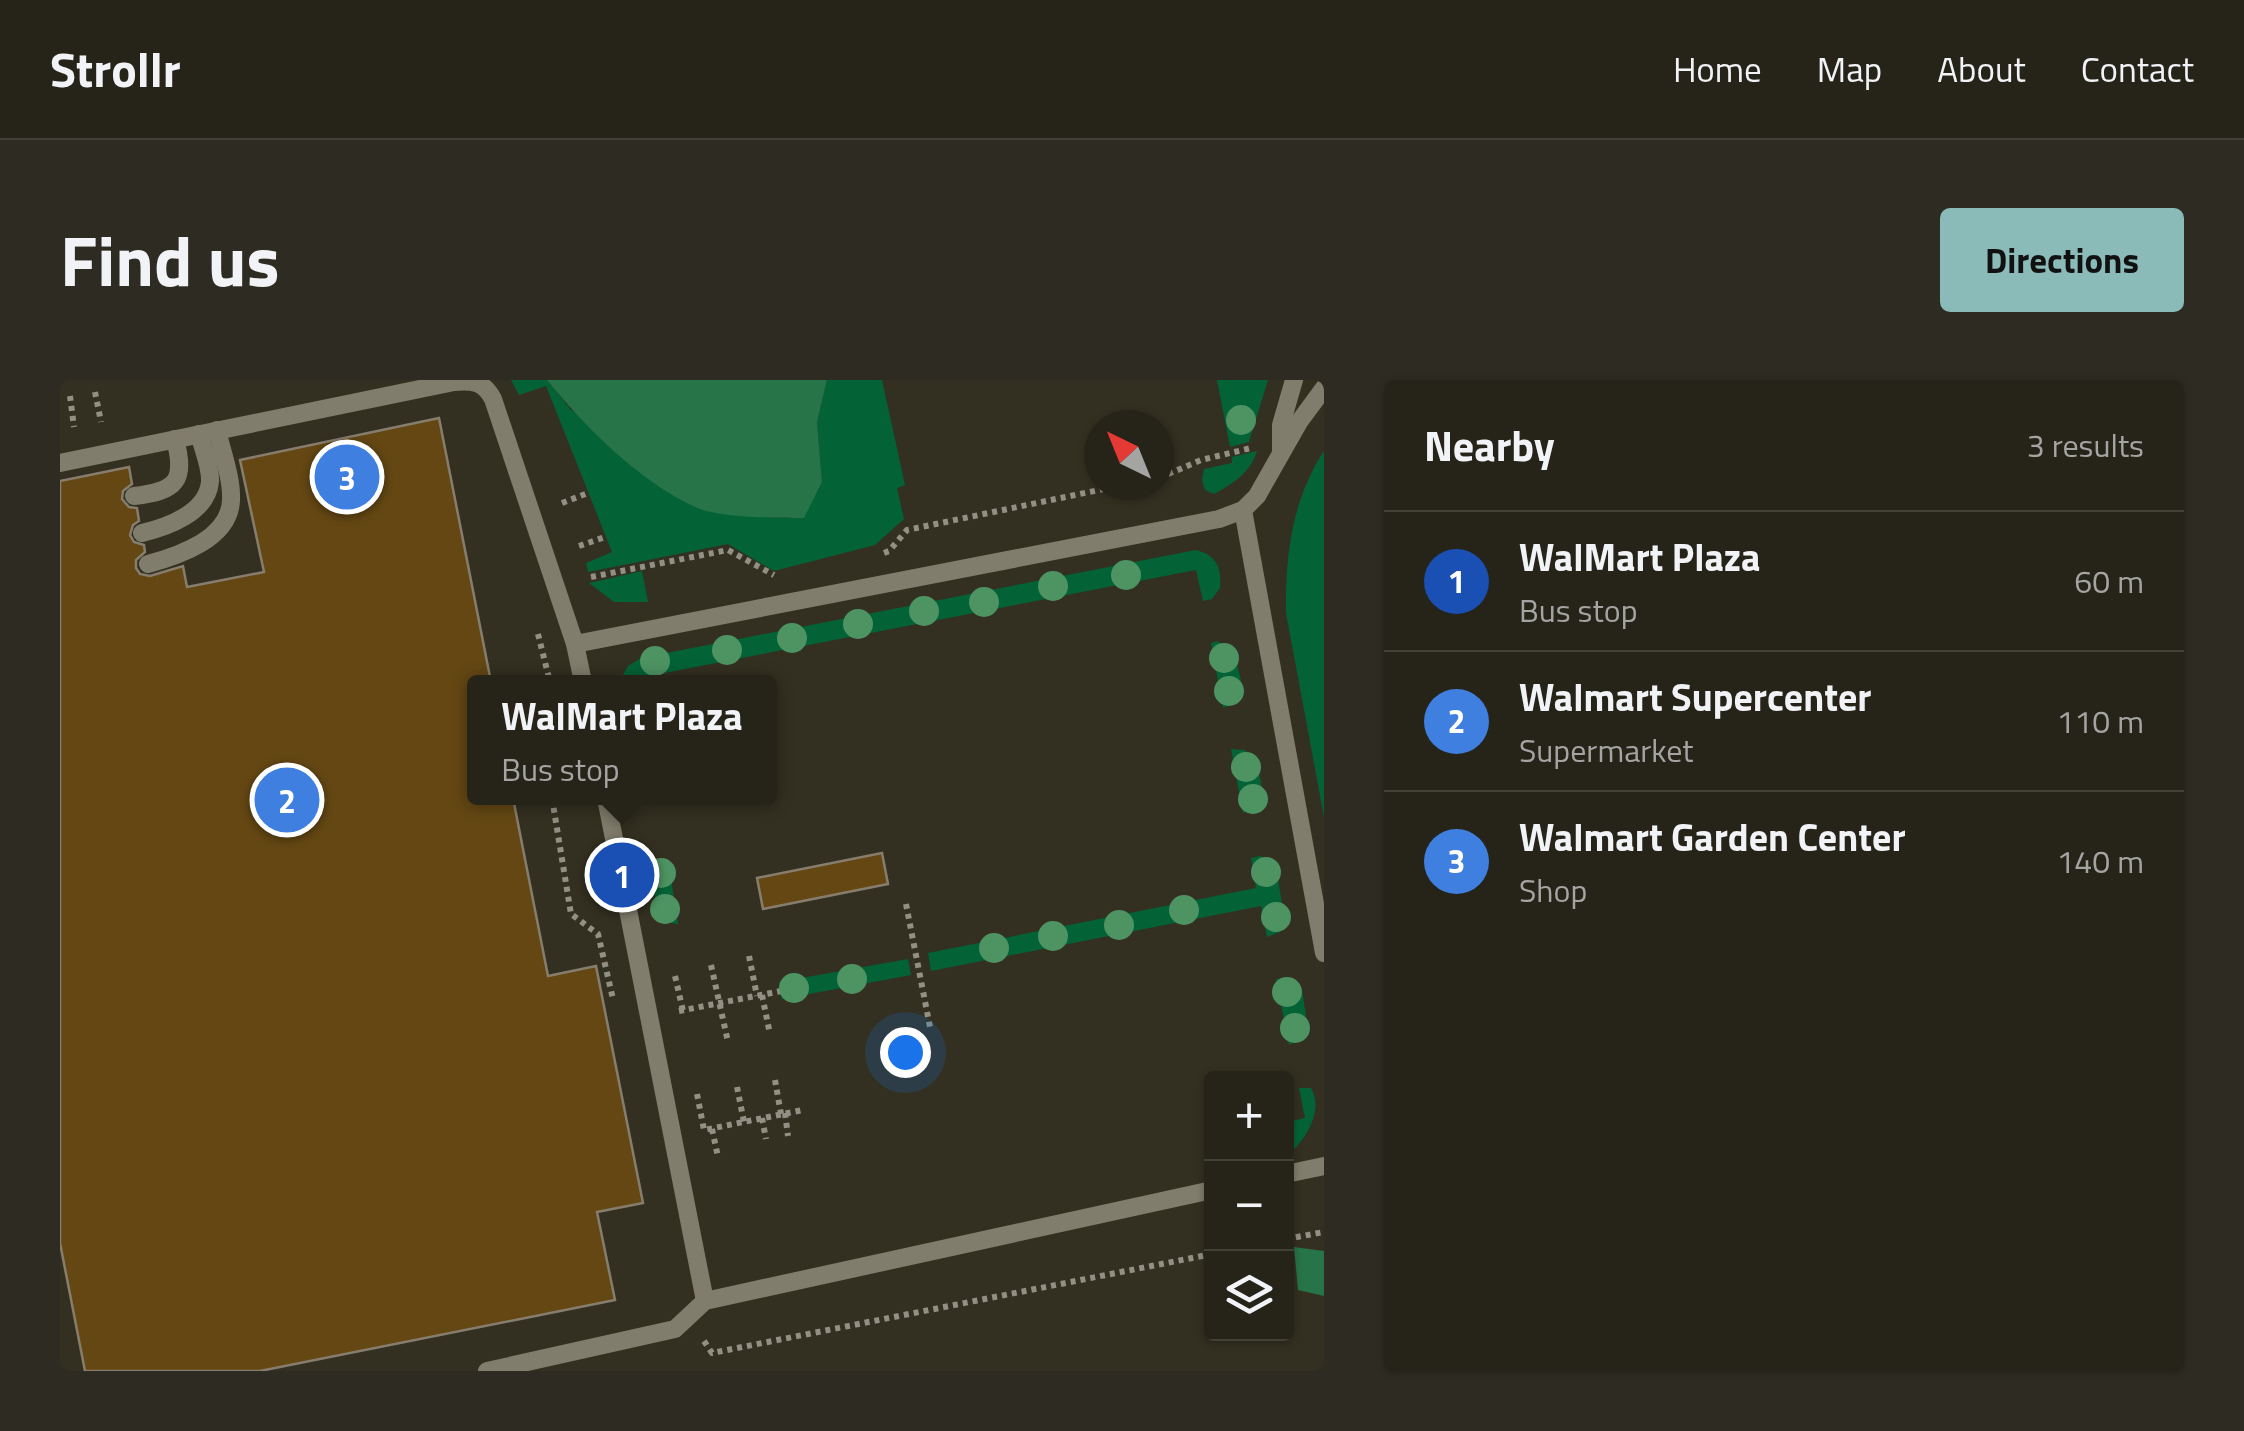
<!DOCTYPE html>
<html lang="en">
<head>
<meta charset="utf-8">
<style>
  body { margin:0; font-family:"Titillium Web",sans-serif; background:#2e2c22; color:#f1f3f6 }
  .controls { position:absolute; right:30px; bottom:30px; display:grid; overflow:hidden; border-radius:10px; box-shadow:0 2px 8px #0004 }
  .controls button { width:90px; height:90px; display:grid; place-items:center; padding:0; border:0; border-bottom:2px solid #424138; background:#262419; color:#f1f3f6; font:50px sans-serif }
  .compass { position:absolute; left:1024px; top:30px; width:90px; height:90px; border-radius:50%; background:#262419; box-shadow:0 2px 8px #0004; rotate:317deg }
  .you { position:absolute; left:845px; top:672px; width:35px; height:35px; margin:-25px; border:8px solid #fff; border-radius:50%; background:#1a73e8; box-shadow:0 0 0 15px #1a73e833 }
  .badge { display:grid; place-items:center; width:65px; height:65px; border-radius:50%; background:#8bbbb9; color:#fff; font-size:32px; font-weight:700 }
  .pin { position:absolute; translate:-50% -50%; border:5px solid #fff; box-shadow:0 2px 10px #0006 }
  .popup { position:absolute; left:407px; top:295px; width:310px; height:130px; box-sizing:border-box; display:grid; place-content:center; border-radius:10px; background:#262419; filter:drop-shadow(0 2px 8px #0005); font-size:32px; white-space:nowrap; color:#a4a4a2 }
  .popup b { font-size:38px; color:#f1f3f6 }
  .popup::after { content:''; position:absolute; left:50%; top:100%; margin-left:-20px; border:20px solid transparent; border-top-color:#262419 }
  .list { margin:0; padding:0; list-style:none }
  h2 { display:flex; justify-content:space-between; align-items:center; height:130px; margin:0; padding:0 40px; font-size:42px }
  h2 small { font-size:32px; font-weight:400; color:#a4a4a2 }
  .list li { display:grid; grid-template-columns:65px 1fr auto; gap:30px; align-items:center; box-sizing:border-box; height:140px; padding:0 40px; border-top:2px solid #424138 }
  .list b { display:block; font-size:38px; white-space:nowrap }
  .list p { margin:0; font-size:32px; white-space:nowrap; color:#a4a4a2 }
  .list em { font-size:32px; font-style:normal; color:#a4a4a2 }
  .icon { flex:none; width:55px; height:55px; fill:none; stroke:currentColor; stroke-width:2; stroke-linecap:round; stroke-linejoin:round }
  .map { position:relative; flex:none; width:1264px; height:991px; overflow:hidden; border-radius:10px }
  header { display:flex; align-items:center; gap:60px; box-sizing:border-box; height:140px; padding:0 50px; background:#262419; border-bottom:2px solid #424138 }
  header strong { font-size:48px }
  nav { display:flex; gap:55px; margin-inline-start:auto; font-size:35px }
  .intro { display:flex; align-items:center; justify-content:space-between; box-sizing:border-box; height:240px; padding:0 60px }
  h1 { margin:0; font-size:70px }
  .button { padding:25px 45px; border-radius:10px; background:#8bbbb9; color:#111; font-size:35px; font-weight:700 }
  main { display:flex; gap:60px; padding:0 60px }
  aside { flex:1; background:#262419; border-radius:10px; box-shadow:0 2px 8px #0004 }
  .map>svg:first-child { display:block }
  .green { fill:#036336 }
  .forest { fill:#277448 }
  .building { fill:#644713; stroke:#877d6d; stroke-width:2.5 }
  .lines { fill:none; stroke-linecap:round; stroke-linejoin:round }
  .path { stroke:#928f84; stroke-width:6; stroke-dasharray:5 5; stroke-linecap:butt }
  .service { stroke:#817d6c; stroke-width:18 }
  .tree { fill:#4e9463 }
</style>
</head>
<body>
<header>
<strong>Strollr</strong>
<nav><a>Home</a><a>Map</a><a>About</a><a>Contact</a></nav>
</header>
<div class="intro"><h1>Find us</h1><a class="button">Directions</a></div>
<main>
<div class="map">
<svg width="1264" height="991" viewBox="0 0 1264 991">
  <rect width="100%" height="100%" fill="#333021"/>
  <!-- green -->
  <g class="green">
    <polygon points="451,0 487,0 511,30 702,137 743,138 762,102 757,42 767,0 822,0 845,105 837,108 844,139 815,165 714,191 668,164 528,192 526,183 552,172 486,6 459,15"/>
    <polygon points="1157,0 1208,0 1189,62 1170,67"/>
    <path d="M1197,71C1190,93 1174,103 1154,114L1145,110L1142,100L1144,89L1172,83V77Z"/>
    <path d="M1264,71V437L1226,233C1225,177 1232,119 1264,71Z"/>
    <path d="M1136,170C1156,175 1162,187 1160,208L1152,219L1143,221L1136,190L573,299V302H559L568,286L581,278Z"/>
    <polygon points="582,191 588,222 554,222 529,203"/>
    <polygon points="1157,261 1174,271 1183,309 1176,323 1163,328 1151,263"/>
    <path d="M1171,369L1185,370C1199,382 1205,409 1200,426L1183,433Z"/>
    <polygon points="1200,476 1212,480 1216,487 1225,542 1220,552 1207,557 1201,526 871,591 868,573 1196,508 1191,478"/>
    <path d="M608,479L618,544C594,545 588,496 599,480Z"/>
    <polygon points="848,579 851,595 722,619 719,602"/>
    <polygon points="1228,598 1242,610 1248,648 1244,657 1229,665 1216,599"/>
    <path d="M1239,708H1251C1264,731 1246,760 1227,776V742L1245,738Z"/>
  </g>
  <!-- forest -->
  <g class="forest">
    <path d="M487,0H767L757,42L762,102L744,138C716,138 659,138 635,127C579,101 525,47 487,0Z"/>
    <polygon points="1234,867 1264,871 1264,916 1238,910"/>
  </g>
  <!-- building -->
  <g class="building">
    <polygon points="379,38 431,302 414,302 414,418 453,418 488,596 536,586 583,823 537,832 555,920 200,991 25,991 0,863 0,101 69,87 72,104 63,111 62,119 69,127 77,128 79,141 73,145 70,155 74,162 84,165 85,172 76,180 76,188 80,194 90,196 123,186 127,207 204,192 180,80"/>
    <polygon points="822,473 828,504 703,529 697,498"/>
  </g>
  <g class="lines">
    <!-- path -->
    <g class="path">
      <polyline points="35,12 41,42"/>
      <polyline points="10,16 14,47"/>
      <polyline points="1099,98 1141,80 1191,68"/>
      <polyline points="502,123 528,113"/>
      <polyline points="519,166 545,157"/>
      <polyline points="824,173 829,171 847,150 1063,105"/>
      <polyline points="531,197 668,170 714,195"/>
      <polyline points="478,254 490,302"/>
      <polyline points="492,418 511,534 538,554 553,619"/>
      <polyline points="846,524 870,647"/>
      <polyline points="689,576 697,616"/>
      <polyline points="651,585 668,662"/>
      <polyline points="615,596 623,631"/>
      <polyline points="702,615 710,654"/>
      <polyline points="619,631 721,611"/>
      <polyline points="715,700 721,734"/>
      <polyline points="677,707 684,742"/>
      <polyline points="637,714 644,750 743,730"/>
      <polyline points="725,733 728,756"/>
      <polyline points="702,738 706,759"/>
      <polyline points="652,749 658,777"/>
      <polyline points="1226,859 1264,852"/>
      <polyline points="644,961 652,973 1152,874"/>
    </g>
    <!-- service -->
    <g class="service">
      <polyline points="1221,70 1221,45 1234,0"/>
      <path d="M0,83L394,2C413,0 424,2 433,19L515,264L523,302"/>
      <path d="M74,116C117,111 126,101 115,59"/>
      <polyline points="1183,130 1264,573"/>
      <path d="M82,153C107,147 147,133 150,102C151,87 143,69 139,54"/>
      <path d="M88,184C118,176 170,159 171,120C172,98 162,72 157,50"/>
      <polyline points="515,264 1159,139 1183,130 1197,116 1239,42 1264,8"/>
      <polyline points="546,418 645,921"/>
      <polyline points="1226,794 1264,786"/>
      <polyline points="427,991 615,949 645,921 1152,810"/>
    </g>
  </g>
  <!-- trees -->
  <g class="tree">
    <circle cx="1181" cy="40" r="15"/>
    <circle cx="1066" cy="195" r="15"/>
    <circle cx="993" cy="206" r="15"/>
    <circle cx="924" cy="222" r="15"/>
    <circle cx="864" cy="231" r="15"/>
    <circle cx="798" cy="244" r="15"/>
    <circle cx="732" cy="258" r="15"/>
    <circle cx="667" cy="270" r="15"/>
    <circle cx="1164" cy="278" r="15"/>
    <circle cx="595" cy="281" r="15"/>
    <circle cx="1169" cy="311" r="15"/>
    <circle cx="1186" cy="387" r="15"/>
    <circle cx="1193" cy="419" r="15"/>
    <circle cx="1206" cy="492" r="15"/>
    <circle cx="601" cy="493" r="15"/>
    <circle cx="605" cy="529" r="15"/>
    <circle cx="1124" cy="530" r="15"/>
    <circle cx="1216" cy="537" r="15"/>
    <circle cx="1059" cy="545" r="15"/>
    <circle cx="993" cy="556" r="15"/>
    <circle cx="934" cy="568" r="15"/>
    <circle cx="792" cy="599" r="15"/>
    <circle cx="734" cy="608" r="15"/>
    <circle cx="1227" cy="612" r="15"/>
    <circle cx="1235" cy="648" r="15"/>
  </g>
</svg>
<div class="controls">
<button>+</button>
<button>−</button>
<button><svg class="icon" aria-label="layers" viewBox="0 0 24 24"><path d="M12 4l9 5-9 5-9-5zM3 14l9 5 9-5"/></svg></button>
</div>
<svg class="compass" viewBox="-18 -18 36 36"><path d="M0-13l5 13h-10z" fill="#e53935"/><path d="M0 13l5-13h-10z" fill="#a4a4a2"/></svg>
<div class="you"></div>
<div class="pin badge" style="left:562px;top:495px;background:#1a4fb4">1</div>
<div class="popup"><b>WalMart Plaza</b>Bus stop</div>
<div class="pin badge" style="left:227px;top:420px;background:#3f7fe0">2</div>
<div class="pin badge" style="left:287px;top:97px;background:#3f7fe0">3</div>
</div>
<aside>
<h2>Nearby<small>3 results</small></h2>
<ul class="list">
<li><span class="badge" style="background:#1a4fb4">1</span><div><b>WalMart Plaza</b><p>Bus stop</p></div><em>60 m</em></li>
<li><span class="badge" style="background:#3f7fe0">2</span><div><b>Walmart Supercenter</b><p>Supermarket</p></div><em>110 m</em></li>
<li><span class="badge" style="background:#3f7fe0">3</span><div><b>Walmart Garden Center</b><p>Shop</p></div><em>140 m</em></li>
</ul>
</aside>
</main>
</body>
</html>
